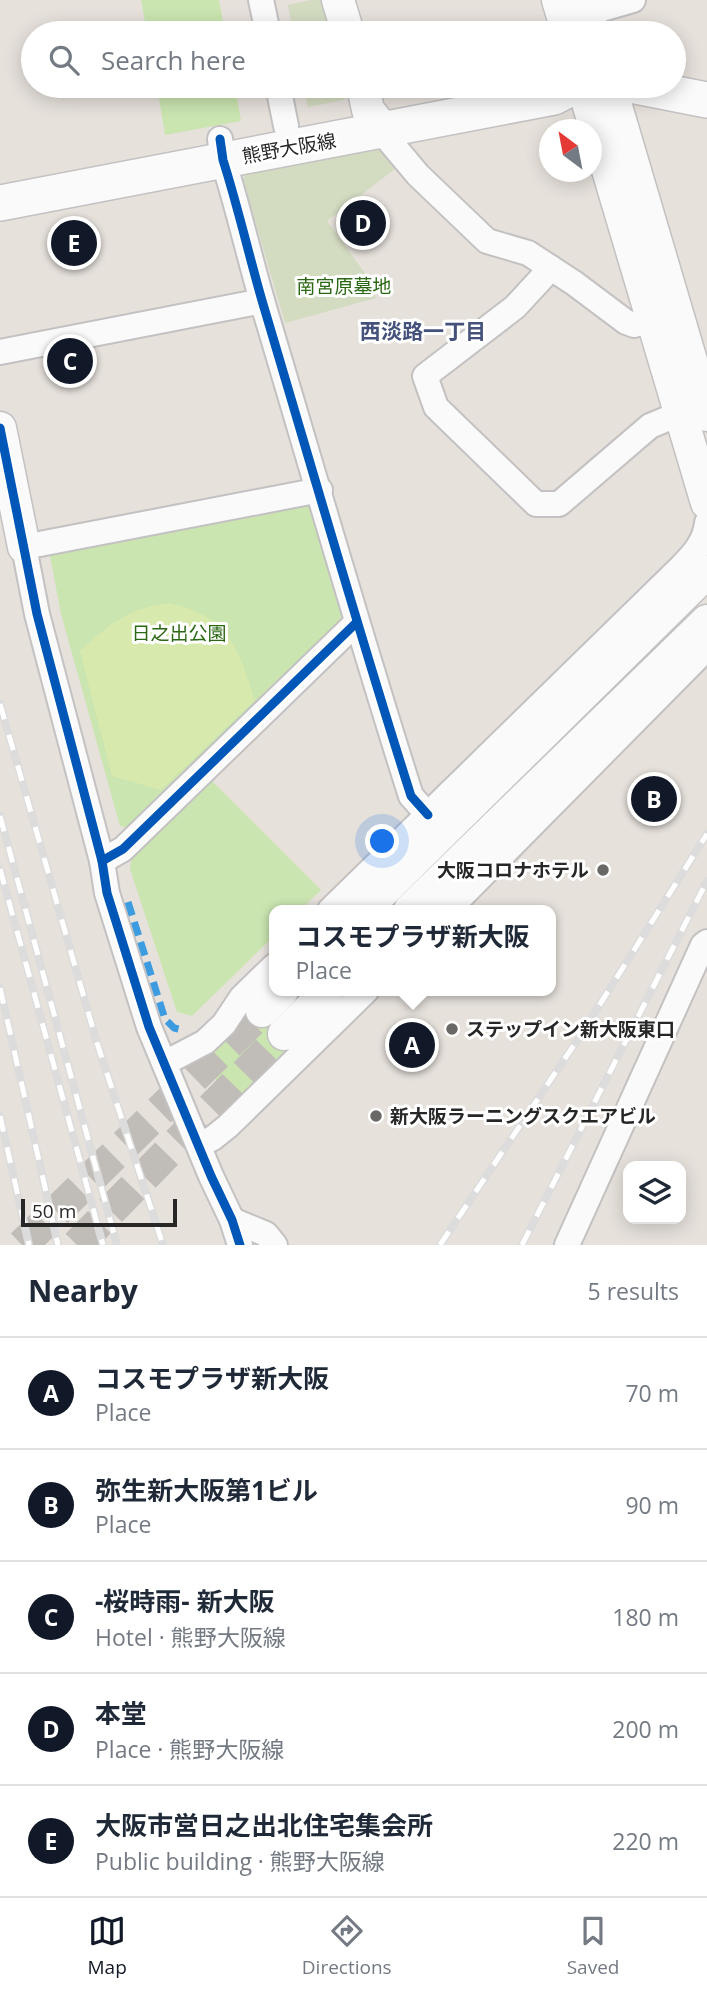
<!DOCTYPE html>
<html lang="en">
<head>
<meta charset="utf-8">
<style>
  body { margin:0; font-family:"Open Sans","Noto Sans JP",sans-serif; background:#f6f6f7; color:#1f2937 }
  .controls { position:absolute; right:21px; bottom:21px; display:grid; overflow:hidden; border-radius:14px; box-shadow:0 4px 18px #0003 }
  .controls button { width:63px; height:63px; display:grid; place-items:center; padding:0; border:0; border-bottom:2px solid #e0e1e3; background:#fff; color:#1f2937; font:35px sans-serif }
  .compass { position:absolute; left:539px; top:119px; width:63px; height:63px; border-radius:50%; background:#fff; box-shadow:0 4px 18px #0003; rotate:328deg }
  .scale { position:absolute; left:21px; bottom:18px; width:156px; box-sizing:border-box; padding-left:7px; border:4px solid #272727; border-top:0; font-size:19px; line-height:24px; white-space:nowrap; color:#272727; -webkit-text-stroke:5px #fff; paint-order:stroke }
  .you { position:absolute; left:383px; top:842px; width:24px; height:24px; margin:-18px; border:5px solid #fff; border-radius:50%; background:#1a73e8; box-shadow:0 0 0 10px #1a73e833 }
  .badge { display:grid; place-items:center; width:46px; height:46px; border-radius:50%; background:#111827; color:#fff; font-size:23px; font-weight:700 }
  .pin { position:absolute; translate:-50% -50%; border:4px solid #fff; box-shadow:0 2px 7px #0006 }
  .popup { position:absolute; left:269px; top:905px; width:287px; height:91px; box-sizing:border-box; display:grid; place-content:center; border-radius:14px; background:#fff; filter:drop-shadow(0 2px 5px #0005); font-size:23px; white-space:nowrap; color:#747a83 }
  .popup b { font-size:26px; color:#1f2937 }
  .popup::after { content:''; position:absolute; left:50%; top:100%; margin-left:-14px; border:14px solid transparent; border-top-color:#fff }
  .list { margin:0; padding:0; list-style:none }
  h2 { display:flex; justify-content:space-between; align-items:center; height:91px; margin:0; padding:0 28px; font-size:30px }
  h2 small { font-size:23px; font-weight:400; color:#747a83 }
  .list li { display:grid; grid-template-columns:46px 1fr auto; gap:21px; align-items:center; box-sizing:border-box; height:112px; padding:0 28px; border-top:2px solid #e0e1e3 }
  .list b { display:block; font-size:26px; white-space:nowrap }
  .list p { margin:0; font-size:23px; white-space:nowrap; color:#747a83 }
  .list em { font-size:23px; font-style:normal; color:#747a83 }
  .icon { flex:none; width:38px; height:38px; fill:none; stroke:currentColor; stroke-width:2; stroke-linecap:round; stroke-linejoin:round }
  .map { position:relative; flex:none; width:707px; height:1245px; overflow:hidden }
  .search { position:absolute; background:#fff; box-shadow:0 4px 18px #0003; left:21px; right:21px; top:21px; height:77px; display:flex; align-items:center; gap:18px; box-sizing:border-box; padding:0 24px; border-radius:38px; color:#747a83; font-size:26px }
  .sheet { height:651px; background:#fff }
  nav { display:flex; justify-content:space-around; align-items:center; box-sizing:border-box; height:98px; border-top:2px solid #e0e1e3; background:#fff; font-size:19px; color:#747a83 }
  nav a { display:grid; justify-items:center; gap:4px }
  nav .on { color:#111827 }
  .map>svg:first-child { display:block }
  .green { fill:#cae5b0 }
  .cemetery { fill:#d3dcc1 }
  .pitch { fill:#d8e9ad }
  .lines { fill:none; stroke-linecap:round; stroke-linejoin:round }
  .tertiary-tunnel { stroke:#c0bcb7; stroke-width:32; stroke-dasharray:32 16; stroke-linecap:butt }
  .minor-casing { stroke:#c3c1c2; stroke-width:28 }
  .tertiary-casing { stroke:#c3c1c2; stroke-width:35 }
  .secondary-casing { stroke:#c3c1c2; stroke-width:38 }
  .minor { stroke:#fbfafa; stroke-width:24 }
  .tertiary { stroke:#fbfafa; stroke-width:32 }
  .secondary { stroke:#fbfafa; stroke-width:35 }
  .rail-casing { stroke:#dcdcdd; stroke-width:8 }
  .rail { stroke:#fff; stroke-width:5; stroke-dasharray:16; stroke-linecap:butt }
  .quiet { stroke:#3d9ce0; stroke-width:7; stroke-dasharray:14 7; stroke-linecap:butt }
  .cycleway-casing { stroke:#fff; stroke-width:13 }
  .cycleway { stroke:#0057b8; stroke-width:9 }
  .poi-dot { fill:#6a6866; stroke:#fff; stroke-width:2.5 }
  .labels { text-anchor:middle; dominant-baseline:central; stroke-width:6; stroke-linejoin:round; paint-order:stroke }
  .street-label { font-size:19px; fill:#272727; stroke:#fff }
  .park-label { font-size:19px; fill:#2b6813; stroke:#fff }
  .poi-label { font-size:19px; font-weight:bold; fill:#272727; stroke:#fff; text-anchor:start }
  .neighbourhood-label { font-size:21px; font-weight:bold; fill:#44527b; stroke:#fff }
</style>
</head>
<body>
<div class="map">
<svg width="707" height="1245" viewBox="0 0 707 1245">
  <rect width="100%" height="100%" fill="#e6e1db"/>
  <!-- green -->
  <g class="green">
    <polygon points="141,0 219,0 225,33 147,33"/>
    <polygon points="157,86 235,86 241,121 165,135"/>
    <polygon points="302,501 311,506 342,611 338,628 132,829 120,826 61,614 50,556 54,548"/>
    <polygon points="210,779 321,890 300,910 274,910 274,936 192,1016 177,1012 130,869 132,853"/>
    <polygon points="251,1000 295,1045 233,1106 222,1095 206,1056 232,1031"/>
  </g>
  <!-- cemetery -->
  <g class="cemetery">
    <polygon points="311,0 324,0 334,33 293,33 288,5"/>
    <polygon points="303,86 349,86 351,90 344,100 308,107"/>
    <polygon points="374,146 386,149 400,165 327,221 369,279 376,298 285,323 243,179 248,170"/>
  </g>
  <!-- pitch -->
  <path class="pitch" d="M170,603C231,618 237,647 255,700L161,790L112,776L80,651C111,623 128,608 170,603Z"/>
  <g class="lines">
    <!-- tertiary-tunnel -->
    <g class="tertiary-tunnel">
      <polyline points="22,1245 262,1011"/>
      <polyline points="77,1245 284,1034"/>
    </g>
    <defs>
      <g id="minor">
        <polyline points="261,0 268,33"/>
        <polyline points="588,13 633,0"/>
        <polyline points="278,86 286,126"/>
        <polyline points="385,131 387,138 418,175 487,241 528,253 574,283 626,322 634,325 653,319"/>
        <path d="M220,139L223,160C238,207 249,256 263,304C312,468 359,633 411,796L428,815"/>
        <polyline points="551,268 515,307 425,376 436,407 536,504 559,504 650,426 681,413"/>
        <polyline points="0,352 262,301"/>
        <polyline points="102,861 123,849 356,623"/>
        <path d="M330,910L680,568C693,555 705,542 707,523"/>
        <polyline points="448,910 707,648"/>
        <polyline points="165,1063 205,1042 224,1024 242,997 274,966"/>
        <polyline points="199,1145 213,1138 228,1126 366,991"/>
        <polyline points="232,1220 266,1234 275,1245"/>
        <polyline points="240,1245 232,1220 211,1176 149,1027 107,893 102,861 37,614 24,547 320,490"/>
        <polyline points="567,1245 703,945 707,942"/>
      </g>
      <g id="tertiary">
        <polyline points="338,0 348,33"/>
        <polyline points="558,0 568,33"/>
        <polyline points="584,0 593,33"/>
        <polyline points="363,86 368,110 385,131"/>
        <polyline points="583,86 707,503"/>
        <polyline points="610,86 707,415"/>
        <polyline points="0,428 24,547"/>
        <polyline points="364,910 707,572"/>
        <polyline points="410,910 707,621"/>
        <polyline points="262,1011 282,991"/>
        <polyline points="284,1034 328,991"/>
      </g>
      <g id="secondary">
        <polyline points="636,86 707,100"/>
        <polyline points="0,203 554,97 575,86"/>
      </g>
    </defs>
    <!-- minor casing -->
    <use href="#minor" class="minor-casing"/>
    <!-- tertiary casing -->
    <use href="#tertiary" class="tertiary-casing"/>
    <!-- secondary casing -->
    <use href="#secondary" class="secondary-casing"/>
    <!-- minor -->
    <use href="#minor" class="minor"/>
    <!-- tertiary -->
    <use href="#tertiary" class="tertiary"/>
    <!-- secondary -->
    <use href="#secondary" class="secondary"/>
    <defs>
      <g id="rail">
        <polyline points="0,704 97,1043 163,1245"/>
        <polyline points="0,816 117,1245"/>
        <polyline points="0,869 103,1245"/>
        <polyline points="0,988 58,1245"/>
        <polyline points="0,1116 29,1245"/>
        <polyline points="440,1245 580,1036 707,834"/>
        <polyline points="522,1245 707,881"/>
      </g>
    </defs>
    <!-- rail casing -->
    <use href="#rail" class="rail-casing"/>
    <!-- rail -->
    <use href="#rail" class="rail"/>
    <!-- quiet -->
    <polyline class="quiet" points="128,902 165,1019 174,1028 183,1030"/>
    <defs>
      <g id="cycleway">
        <path d="M220,139L223,160C238,207 249,256 263,304C312,468 359,633 411,796L428,815"/>
        <polyline points="0,428 37,614 102,861 107,893 149,1027 211,1176 232,1220 240,1245"/>
        <polyline points="102,861 123,849 356,623"/>
      </g>
    </defs>
    <!-- cycleway casing -->
    <use href="#cycleway" class="cycleway-casing"/>
    <!-- cycleway -->
    <use href="#cycleway" class="cycleway"/>
  </g>
  <!-- markers -->
  <g class="poi-dot">
    <circle cx="603" cy="870" r="7"/>
    <circle cx="452" cy="1029" r="7"/>
    <circle cx="376" cy="1116" r="7"/>
  </g>
  <g class="labels">
    <!-- street labels -->
    <g class="street-label">
      <text transform="translate(289 148) rotate(-10)">熊野大阪線</text>
    </g>
    <!-- park labels -->
    <g class="park-label">
      <text x="344" y="286">南宮原墓地</text>
      <text x="179" y="633">日之出公園</text>
    </g>
    <!-- poi labels -->
    <g class="poi-label">
      <text x="589" y="870" text-anchor="end">大阪コロナホテル</text>
      <text x="466" y="1029">ステップイン新大阪東口</text>
      <text x="390" y="1116">新大阪ラーニングスクエアビル</text>
    </g>
    <!-- neighbourhood labels -->
    <g class="neighbourhood-label">
      <text x="423" y="331">西淡路一丁目</text>
    </g>
  </g>
</svg>
<div class="controls">
<button><svg class="icon" aria-label="layers" viewBox="0 0 24 24"><path d="M12 4l9 5-9 5-9-5zM3 14l9 5 9-5"/></svg></button>
</div>
<svg class="compass" viewBox="-18 -18 36 36"><path d="M0-13l5 13h-10z" fill="#e53935"/><path d="M0 13l5-13h-10z" fill="#747a83"/></svg>
<div class="scale">50 m</div>
<div class="you"></div>
<div class="pin badge" style="left:412px;top:1045px">A</div>
<div class="popup"><b>コスモプラザ新大阪</b>Place</div>
<div class="pin badge" style="left:654px;top:799px">B</div>
<div class="pin badge" style="left:70px;top:361px">C</div>
<div class="pin badge" style="left:363px;top:223px">D</div>
<div class="pin badge" style="left:74px;top:243px">E</div>
<div class="search"><svg class="icon" aria-label="search" viewBox="0 0 24 24"><circle cx="10" cy="10" r="6"/><path d="M15 15l6 6"/></svg>Search here</div>
</div>
<section class="sheet">
<h2>Nearby<small>5 results</small></h2>
<ul class="list">
<li><span class="badge">A</span><div><b>コスモプラザ新大阪</b><p>Place</p></div><em>70 m</em></li>
<li><span class="badge">B</span><div><b>弥生新大阪第1ビル</b><p>Place</p></div><em>90 m</em></li>
<li><span class="badge">C</span><div><b>-桜時雨- 新大阪</b><p>Hotel · 熊野大阪線</p></div><em>180 m</em></li>
<li><span class="badge">D</span><div><b>本堂</b><p>Place · 熊野大阪線</p></div><em>200 m</em></li>
<li><span class="badge">E</span><div><b>大阪市営日之出北住宅集会所</b><p>Public building · 熊野大阪線</p></div><em>220 m</em></li>
</ul>
</section>
<nav>
<a class="on"><svg class="icon" aria-label="map" viewBox="0 0 24 24"><path d="M3 6l6-2 6 2 6-2v14l-6 2-6-2-6 2zM9 4v14M15 6v14"/></svg>Map</a>
<a><svg class="icon" aria-label="directions" viewBox="0 0 24 24"><path d="M12 3l9 9-9 9-9-9zM9 14v-3h6M13 9l2 2-2 2"/></svg>Directions</a>
<a><svg class="icon" aria-label="saved" viewBox="0 0 24 24"><path d="M7 4h10v16l-5-4-5 4z"/></svg>Saved</a>
</nav>
</body>
</html>
